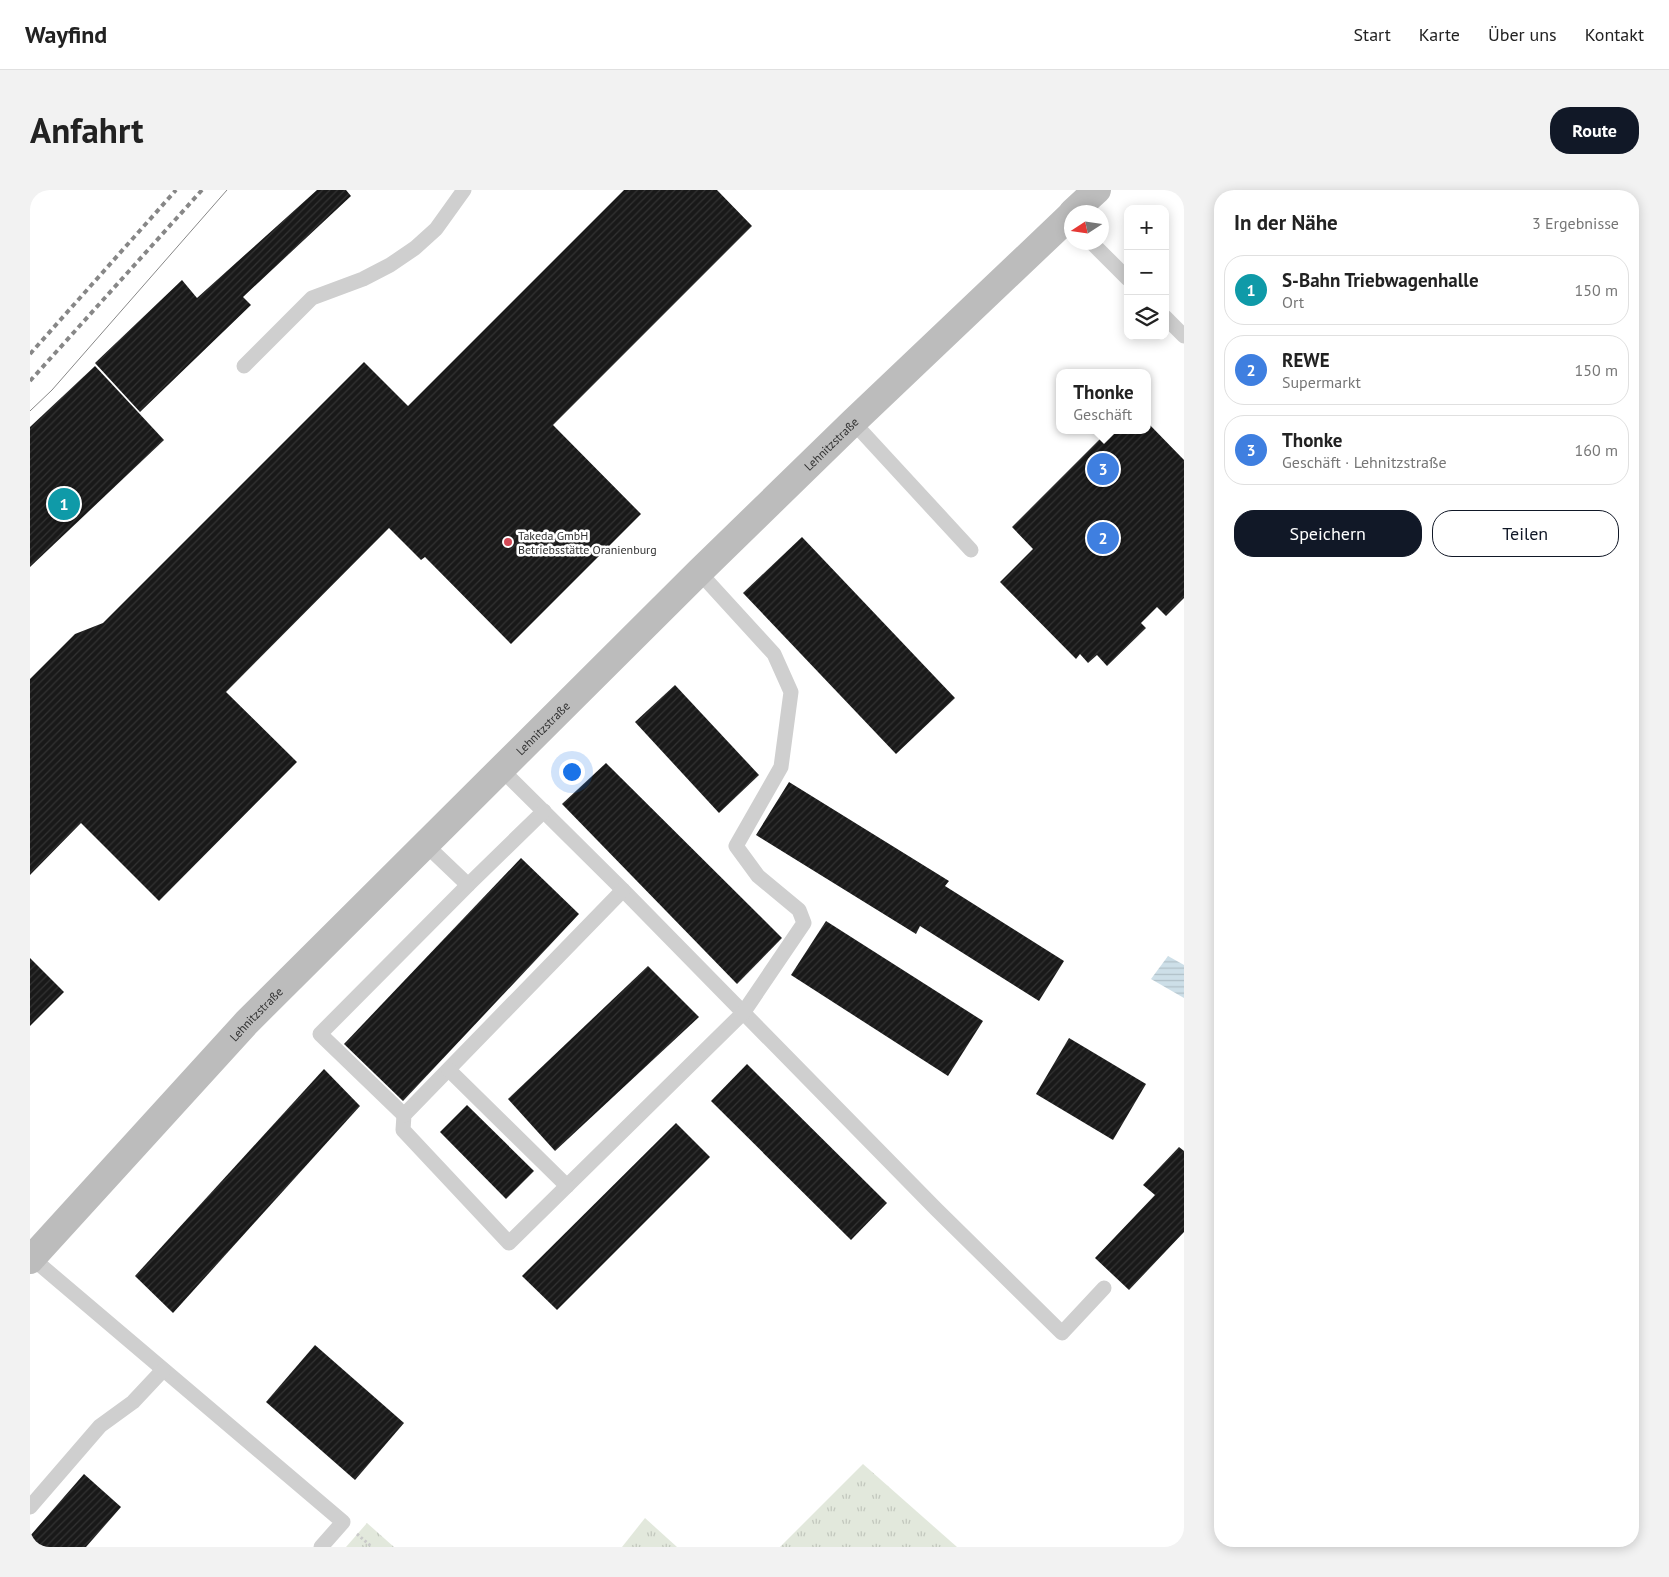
<!DOCTYPE html>
<html lang="de">
<head>
<meta charset="utf-8">
<style>
  body { margin:0; font-family:"PT Sans",sans-serif; background:#f2f2f2; color:#222 }
  .controls { position:absolute; right:15px; top:15px; display:grid; overflow:hidden; border-radius:10px; box-shadow:0 2px 12px #0003 }
  .controls button { width:45px; height:45px; display:grid; place-items:center; padding:0; border:0; border-bottom:1px solid #e0e0e0; background:#fff; color:#222; font:25px sans-serif }
  .compass { position:absolute; left:1034px; top:15px; width:45px; height:45px; border-radius:50%; background:#fff; box-shadow:0 2px 12px #0003; rotate:258deg }
  .you { position:absolute; left:541px; top:581px; width:18px; height:18px; margin:-12px; border:4px solid #fff; border-radius:50%; background:#1a73e8; box-shadow:0 0 0 8px #1a73e833 }
  .badge { display:grid; place-items:center; width:32px; height:32px; border-radius:50%; background:#111827; color:#fff; font-size:16px; font-weight:700 }
  .pin { position:absolute; translate:-50% -50%; border:2px solid #fff; box-shadow:0 1px 5px #0006 }
  .popup { position:absolute; left:1026px; top:179px; width:95px; height:65px; box-sizing:border-box; display:grid; place-content:center; border-radius:10px; background:#fff; filter:drop-shadow(0 1px 4px #0005); font-size:16px; white-space:nowrap; color:#767676 }
  .popup b { font-size:19px; color:#222 }
  .popup::after { content:''; position:absolute; left:50%; top:100%; margin-left:-10px; border:10px solid transparent; border-top-color:#fff }
  .list { margin:0; padding:0; list-style:none }
  h2 { display:flex; justify-content:space-between; align-items:center; height:65px; margin:0; padding:0 20px; font-size:21px }
  h2 small { font-size:16px; font-weight:400; color:#767676 }
  .list li { display:grid; grid-template-columns:32px 1fr auto; gap:15px; align-items:center; box-sizing:border-box; height:70px; margin:0 10px 10px; padding:0 10px; border:1px solid #e0e0e0; border-radius:20px }
  .list b { display:block; font-size:19px; white-space:nowrap }
  .list p { margin:0; font-size:16px; white-space:nowrap; color:#767676 }
  .list em { font-size:16px; font-style:normal; color:#767676 }
  .actions { display:flex; gap:10px; padding:15px 20px }
  .actions a { flex:1; padding:11px 0; border:1px solid #111827; border-radius:20px; text-align:center; font-size:18px; color:#111827 }
  .actions .main { background:#111827; color:#fff }
  .icon { flex:none; width:28px; height:28px; fill:none; stroke:currentColor; stroke-width:2; stroke-linecap:round; stroke-linejoin:round }
  .map { position:relative; flex:none; width:1154px; height:1357px; overflow:hidden; border-radius:20px }
  header { display:flex; align-items:center; gap:30px; box-sizing:border-box; height:70px; padding:0 25px; background:#fff; border-bottom:1px solid #e0e0e0 }
  header strong { font-size:24px }
  nav { display:flex; gap:28px; margin-inline-start:auto; font-size:18px }
  .intro { display:flex; align-items:center; justify-content:space-between; box-sizing:border-box; height:120px; padding:0 30px }
  h1 { margin:0; font-size:35px }
  .button { padding:12px 22px; border-radius:20px; background:#111827; color:#fff; font-size:18px; font-weight:700 }
  main { display:flex; gap:30px; padding:0 30px }
  aside { flex:1; background:#fff; border-radius:20px; box-shadow:0 2px 12px #0003 }
  .map>svg:first-child { display:block }
  .grass { fill:url(#grass-tufts) }
  .water { fill:url(#water-rules) }
  .building { fill:url(#building-hatch) }
  .lines { fill:none; stroke-linecap:round; stroke-linejoin:round }
  .path { stroke:#c9c9c9; stroke-width:3; stroke-dasharray:2.5 2.5; stroke-linecap:butt }
  .lane { stroke:#cfcfcf; stroke-width:15 }
  .secondary { stroke:#bcbcbc; stroke-width:28 }
  .tram { stroke:#878787; stroke-width:1 }
  .rail { stroke:#878787; stroke-width:4; stroke-dasharray:5 4; stroke-linecap:butt }
  .poi-dot { fill:#d34956; stroke:#fff; stroke-width:2 }
  .labels { text-anchor:middle; dominant-baseline:central; stroke-width:5; stroke-linejoin:round; paint-order:stroke }
  .street-label { font-size:12px; fill:#323232; stroke:#fff }
  .poi-label { font-size:12px; fill:#323232; stroke:#fff; text-anchor:start }
</style>
</head>
<body>
<header>
<strong>Wayfind</strong>
<nav><a>Start</a><a>Karte</a><a>Über uns</a><a>Kontakt</a></nav>
</header>
<div class="intro"><h1>Anfahrt</h1><a class="button">Route</a></div>
<main>
<div class="map">
<svg width="1154" height="1357" viewBox="0 0 1154 1357">
  <defs>
    <pattern id="grass-tufts" width="24" height="20" patternUnits="userSpaceOnUse" patternTransform="scale(1.25)"><rect width="24" height="20" fill="#e2e8dc"/><path d="M3 7l-1-3M5 7V3M7 7l1-3M15 17l-1-3M17 17v-4M19 17l1-3" fill="none" stroke="#c2c7bd"/></pattern>
    <pattern id="water-rules" width="6" height="5" patternUnits="userSpaceOnUse" patternTransform="scale(1.25)"><rect width="6" height="5" fill="#cddfe8"/><path d="M0 2.5h6" fill="none" stroke="#b0c0c7"/></pattern>
    <pattern id="building-hatch" width="6" height="6" patternUnits="userSpaceOnUse" patternTransform="scale(1.25)"><rect width="6" height="6" fill="#191919"/><path d="M-1 1l2-2M0 6l6-6M5 7l2-2" fill="none" stroke="#323232"/></pattern>
  </defs>
  <rect width="100%" height="100%" fill="#fff"/>
  <!-- grass -->
  <g class="grass">
    <polygon points="833,1274 927,1357 750,1357"/>
    <polygon points="615,1328 647,1357 592,1357"/>
    <polygon points="337,1333 364,1357 316,1357"/>
  </g>
  <!-- water -->
  <polygon class="water" points="1138,766 1154,775 1154,808 1121,789"/>
  <!-- building -->
  <g class="building">
    <polygon points="287,0 316,0 321,6 213,107 221,115 110,222 65,173 152,90 167,108"/>
    <polygon points="594,0 687,0 722,36 523,235 611,324 481,454 395,367 391,370 359,338 196,502 267,572 129,711 51,633 0,685 0,489 45,444 73,433 334,172 378,216"/>
    <polygon points="65,176 134,250 0,377 0,237"/>
    <polygon points="1117,232 1154,270 1154,408 1136,426 1127,417 1111,433 1116,438 1077,476 1067,465 1058,473 1050,464 1046,469 970,392 1003,359 982,337 1079,240 1117,240"/>
    <polygon points="772,347 925,508 866,564 713,403"/>
    <polygon points="645,495 729,585 689,623 605,532"/>
    <polygon points="576,573 752,748 707,794 532,614"/>
    <polygon points="759,592 919,691 915,696 1034,771 1009,811 890,736 886,744 726,645"/>
    <polygon points="491,668 549,724 373,911 314,854"/>
    <polygon points="796,731 953,831 918,886 761,785"/>
    <polygon points="0,768 34,802 0,836"/>
    <polygon points="618,776 669,827 525,961 478,909"/>
    <polygon points="1039,848 1116,894 1083,950 1006,904"/>
    <polygon points="717,874 857,1013 821,1050 681,911"/>
    <polygon points="294,879 330,916 143,1123 105,1086"/>
    <polygon points="437,915 504,981 476,1009 410,942"/>
    <polygon points="646,933 680,967 527,1120 492,1086"/>
    <polygon points="1149,957 1154,961 1154,1042 1099,1100 1065,1068 1125,1005 1113,995"/>
    <polygon points="285,1155 374,1233 325,1290 236,1212"/>
    <polygon points="54,1284 91,1317 56,1357 0,1357 0,1346"/>
  </g>
  <g class="lines">
    <!-- path -->
    <polyline class="path" points="327,1344 342,1357"/>
    <!-- lane -->
    <g class="lane">
      <polyline points="1061,52 1098,89"/>
      <polyline points="1135,127 1154,146"/>
      <polyline points="214,176 282,108 333,89 360,75 385,58 406,39 434,0"/>
      <polyline points="823,232 941,360"/>
      <polyline points="471,579 593,700 906,1019 1032,1143 1074,1098"/>
      <polyline points="395,654 438,695 514,621"/>
      <polyline points="593,700 374,925 373,940 479,1053 713,823 774,733 769,720 728,686 706,656 751,577 761,502 744,464 669,382"/>
      <polyline points="419,880 537,996"/>
      <polyline points="374,925 290,844 438,695"/>
      <polyline points="2,1068 313,1332 291,1357"/>
      <polyline points="0,1317 70,1236 103,1212 133,1180"/>
    </g>
    <!-- secondary -->
    <g class="secondary">
      <polyline points="1043,22 1067,0"/>
      <path id="s1" d="M0,1070L217,832L669,382L823,232L1042,24"/>
    </g>
    <!-- tram -->
    <polyline class="tram" points="0,221 22,200 197,0"/>
    <!-- rail -->
    <g class="rail">
      <polyline points="0,164 146,0"/>
      <polyline points="0,191 172,0"/>
    </g>
  </g>
  <!-- markers -->
  <circle class="poi-dot" cx="478" cy="352" r="5"/>
  <g class="labels">
    <!-- street labels -->
    <g class="street-label">
      <text stroke="none"><textPath href="#s1" startOffset="1144">Lehnitzstraße</textPath></text>
      <text stroke="none"><textPath href="#s1" startOffset="739">Lehnitzstraße</textPath></text>
      <text stroke="none"><textPath href="#s1" startOffset="334">Lehnitzstraße</textPath></text>
    </g>
    <!-- poi labels -->
    <g class="poi-label">
      <text x="488" y="345">Takeda GmbH<tspan x="488" dy="14">Betriebsstätte Oranienburg</tspan></text>
    </g>
  </g>
</svg>
<div class="controls">
<button>+</button>
<button>−</button>
<button><svg class="icon" aria-label="layers" viewBox="0 0 24 24"><path d="M12 4l9 5-9 5-9-5zM3 14l9 5 9-5"/></svg></button>
</div>
<svg class="compass" viewBox="-18 -18 36 36"><path d="M0-13l5 13h-10z" fill="#e53935"/><path d="M0 13l5-13h-10z" fill="#767676"/></svg>
<div class="you"></div>
<div class="pin badge" style="left:34px;top:314px;background:#0f9aa8">1</div>
<div class="pin badge" style="left:1073px;top:348px;background:#3f7fe0">2</div>
<div class="pin badge" style="left:1073px;top:279px;background:#3f7fe0">3</div>
<div class="popup"><b>Thonke</b>Geschäft</div>
</div>
<aside>
<h2>In der Nähe<small>3 Ergebnisse</small></h2>
<ul class="list">
<li><span class="badge" style="background:#0f9aa8">1</span><div><b>S-Bahn Triebwagenhalle</b><p>Ort</p></div><em>150 m</em></li>
<li><span class="badge" style="background:#3f7fe0">2</span><div><b>REWE</b><p>Supermarkt</p></div><em>150 m</em></li>
<li><span class="badge" style="background:#3f7fe0">3</span><div><b>Thonke</b><p>Geschäft · Lehnitzstraße</p></div><em>160 m</em></li>
</ul>
<div class="actions"><a class="main">Speichern</a><a>Teilen</a></div>
</aside>
</main>
</body>
</html>
